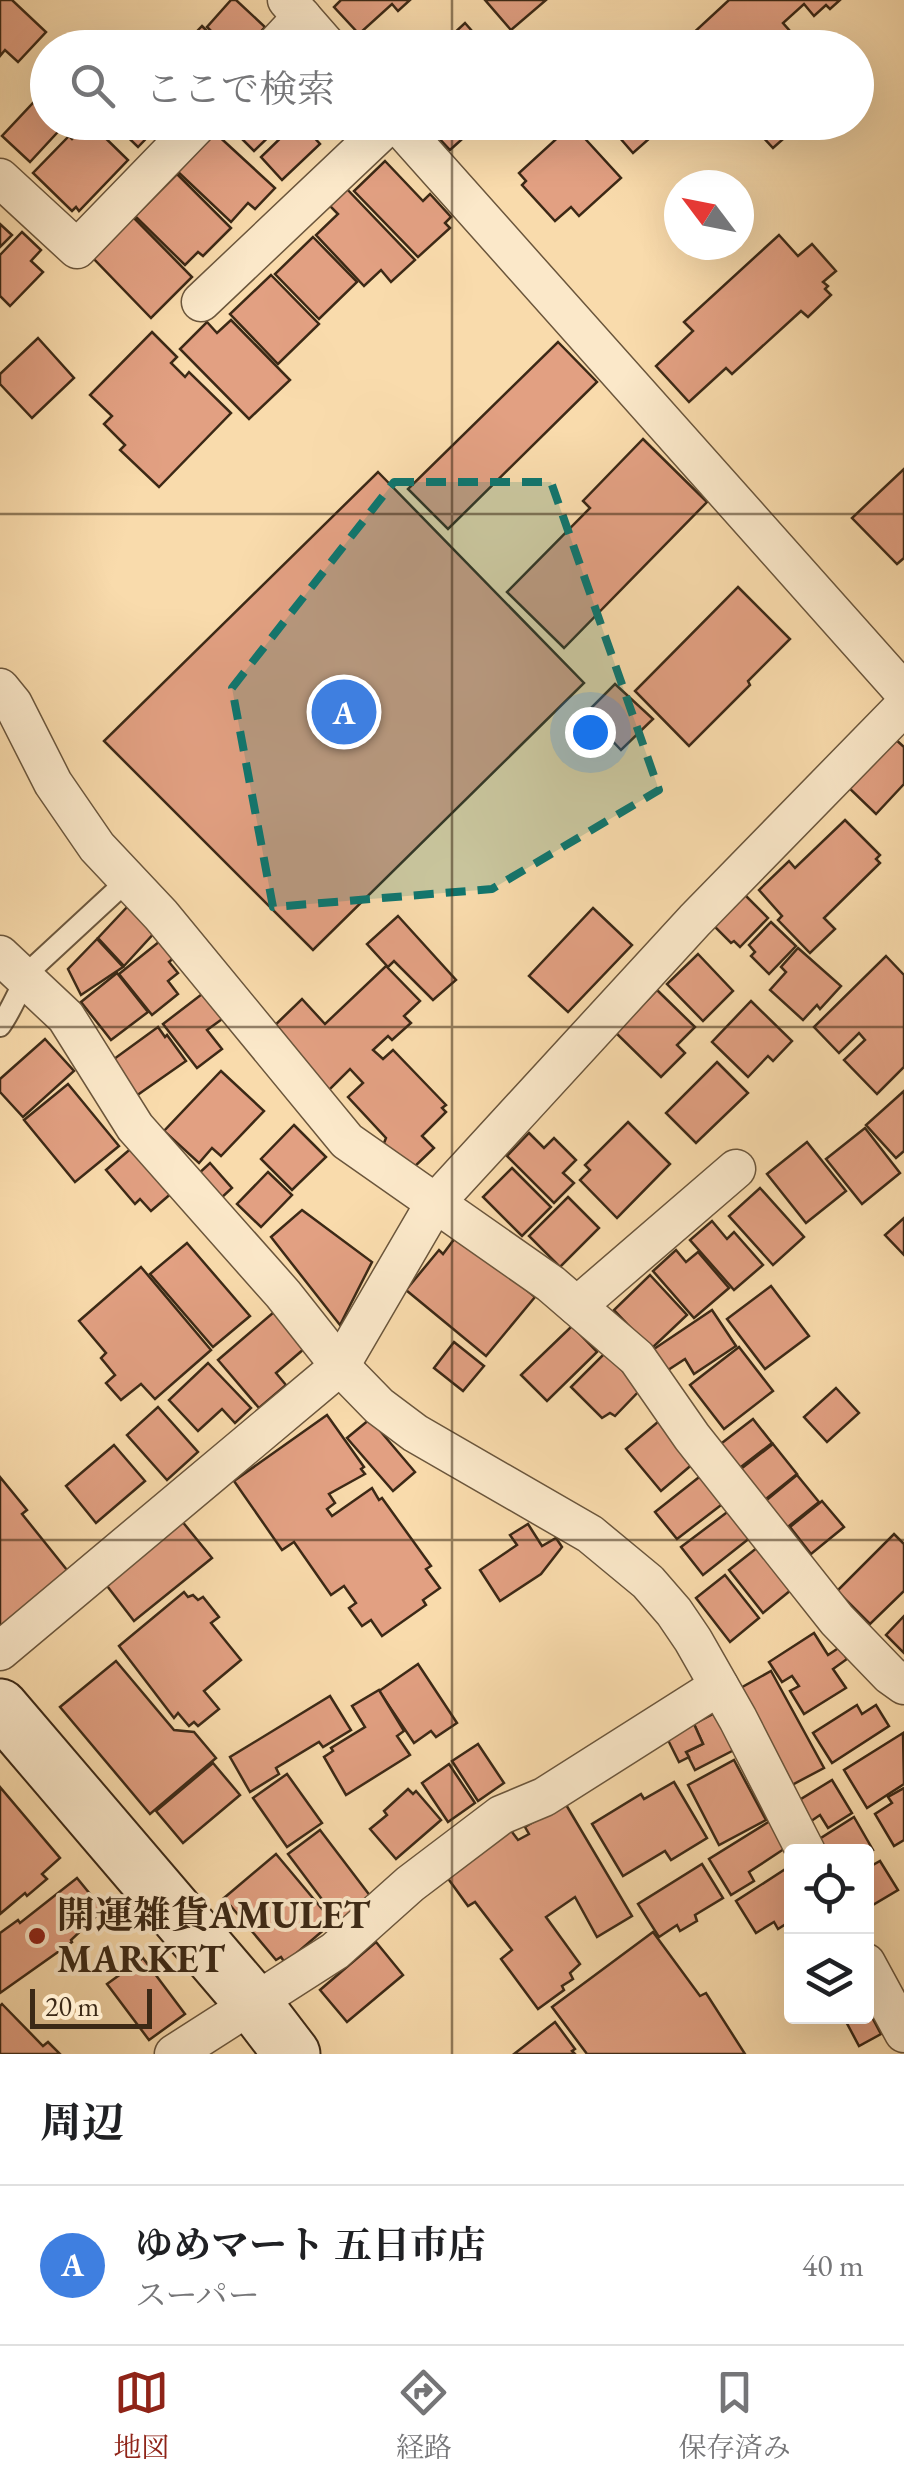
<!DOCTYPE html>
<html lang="ja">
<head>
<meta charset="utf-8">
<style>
  body { margin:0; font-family:"EB Garamond","Noto Serif JP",serif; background:#f2f2f2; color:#202124 }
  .controls { position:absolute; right:30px; bottom:30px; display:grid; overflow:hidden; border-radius:10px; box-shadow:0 10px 40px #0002 }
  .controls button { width:90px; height:90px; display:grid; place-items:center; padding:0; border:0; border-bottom:2px solid #e0e0e0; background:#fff; color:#202124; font:50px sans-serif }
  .compass { position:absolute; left:664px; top:170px; width:90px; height:90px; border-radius:50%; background:#fff; box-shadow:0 10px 40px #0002; rotate:302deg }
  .scale { position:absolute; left:30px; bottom:25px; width:122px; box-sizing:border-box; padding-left:10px; border:5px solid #3c2916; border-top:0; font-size:28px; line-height:35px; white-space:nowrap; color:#3c2916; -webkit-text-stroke:8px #fbe8c9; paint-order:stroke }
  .you { position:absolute; left:590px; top:732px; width:35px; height:35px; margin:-25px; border:8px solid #fff; border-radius:50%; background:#1a73e8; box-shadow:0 0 0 15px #1a73e833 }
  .badge { display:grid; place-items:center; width:65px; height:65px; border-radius:50%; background:#8f2418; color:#fff; font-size:32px; font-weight:700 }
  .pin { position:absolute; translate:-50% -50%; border:5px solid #fff; box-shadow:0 2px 10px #0006 }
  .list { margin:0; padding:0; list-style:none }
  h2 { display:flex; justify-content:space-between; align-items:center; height:130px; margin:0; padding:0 40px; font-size:42px }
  h2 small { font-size:32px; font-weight:400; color:#757577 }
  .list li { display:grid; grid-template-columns:65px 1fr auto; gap:30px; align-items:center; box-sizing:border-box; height:160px; padding:0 40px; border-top:2px solid #e0e0e0 }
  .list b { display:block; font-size:38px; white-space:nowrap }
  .list p { margin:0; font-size:32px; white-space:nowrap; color:#757577 }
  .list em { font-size:32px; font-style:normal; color:#757577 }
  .icon { flex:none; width:55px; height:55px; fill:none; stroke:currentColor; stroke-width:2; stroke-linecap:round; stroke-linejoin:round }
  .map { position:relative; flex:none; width:904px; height:2054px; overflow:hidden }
  .search { position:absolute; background:#fff; box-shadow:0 10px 40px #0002; left:30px; right:30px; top:30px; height:110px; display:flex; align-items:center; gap:25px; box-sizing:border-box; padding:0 35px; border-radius:55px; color:#757577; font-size:38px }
  .sheet { height:290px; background:#fff }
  nav { display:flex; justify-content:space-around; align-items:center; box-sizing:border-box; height:140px; border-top:2px solid #e0e0e0; background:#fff; font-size:28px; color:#757577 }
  nav a { display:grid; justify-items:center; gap:5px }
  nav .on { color:#8f2418 }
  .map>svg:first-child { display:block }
  .building { fill:#e2a082; stroke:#3c2916; stroke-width:2.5 }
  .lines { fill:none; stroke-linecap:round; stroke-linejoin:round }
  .lane-casing { stroke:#6b563c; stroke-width:24 }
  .street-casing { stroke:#6b563c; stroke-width:41 }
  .secondary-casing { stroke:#3c2916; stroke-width:59 }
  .lane { stroke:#fbe8c9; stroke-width:20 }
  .street { stroke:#fbe8c9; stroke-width:38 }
  .secondary { stroke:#fbe8c9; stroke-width:55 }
  .marked { fill:#0f766e; fill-opacity:0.2; stroke:#0f766e; stroke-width:8; stroke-dasharray:20 12; stroke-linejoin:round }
  .grid { fill:none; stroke:#3c2916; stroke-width:2.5; stroke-opacity:0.55 }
  .poi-dot { fill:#8f2418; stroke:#fbe8c9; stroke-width:4 }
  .labels { text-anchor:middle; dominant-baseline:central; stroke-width:8; stroke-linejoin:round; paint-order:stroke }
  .poi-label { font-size:38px; font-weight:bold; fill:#3c2916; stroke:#fbe8c9; text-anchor:start }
</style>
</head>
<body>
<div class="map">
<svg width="904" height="2054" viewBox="0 0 904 2054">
  <rect width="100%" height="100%" fill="#f9dbac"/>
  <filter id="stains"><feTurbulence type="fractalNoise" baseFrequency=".002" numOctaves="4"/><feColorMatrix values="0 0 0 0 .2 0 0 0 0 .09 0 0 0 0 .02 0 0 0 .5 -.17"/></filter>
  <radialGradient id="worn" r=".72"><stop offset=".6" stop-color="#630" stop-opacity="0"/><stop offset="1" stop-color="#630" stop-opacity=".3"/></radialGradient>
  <!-- building -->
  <g class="building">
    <polygon points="0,0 12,0 46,32 18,62 5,50 0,56"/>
    <polygon points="231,0 236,0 265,27 246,48 228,48 207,27"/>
    <polygon points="341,0 410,0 398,11 392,4 359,34 334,7"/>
    <polygon points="485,0 546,0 511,30"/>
    <polygon points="729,0 840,0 830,9 826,5 814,16 804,4 783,23 805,48 700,48 690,36"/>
    <polygon points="465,23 487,48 438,48"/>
    <polygon points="202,26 224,48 181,48"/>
    <polygon points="48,87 48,122 67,122 30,162 2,136"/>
    <polygon points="89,122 128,160 79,211 76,207 72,211 33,173 69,136 72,139"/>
    <polygon points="112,122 162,122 138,147"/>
    <polygon points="239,122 284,122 254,151 232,129"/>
    <polygon points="297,122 300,122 320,144 282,180 261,157"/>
    <polygon points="424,122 481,122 450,150"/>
    <polygon points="606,122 668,122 633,153"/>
    <polygon points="749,122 798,122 800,124 773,148"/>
    <polygon points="566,130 572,137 578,131 621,178 579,216 571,207 555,221 522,185 526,181 519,173"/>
    <polygon points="213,131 275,188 255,209 248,203 231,222 176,170"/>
    <polygon points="385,161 423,201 430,194 451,217 445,223 450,228 418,257 354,191"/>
    <polygon points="177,174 231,228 203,256 198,252 185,265 135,216"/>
    <polygon points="344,186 415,260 391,282 381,270 364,286 316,235 338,214 327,203"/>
    <polygon points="133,217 192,277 151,318 92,257"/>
    <polygon points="0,224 12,235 0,247"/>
    <polygon points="22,232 41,250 31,261 43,272 10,306 0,296 0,255"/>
    <polygon points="779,235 798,256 812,244 836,271 823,282 828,286 825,289 831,295 808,317 801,311 732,374 726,368 689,402 656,366 693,331 684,322"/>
    <polygon points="313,237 357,282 319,319 275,274"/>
    <polygon points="271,275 319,324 278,364 230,314"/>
    <polygon points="231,320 290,380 249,419 180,349 207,322 217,333"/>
    <polygon points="152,332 177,357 171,363 185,377 189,372 231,413 159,487 120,450 125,445 104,424 112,416 90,395"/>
    <polygon points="38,338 74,378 32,418 0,384 0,374"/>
    <polygon points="558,342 597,382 448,529 408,489"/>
    <polygon points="643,439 707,502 564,648 507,592 590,508 583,501"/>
    <polygon points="904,469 904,558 897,564 852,518"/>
    <polygon points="378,472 584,683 313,950 104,741"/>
    <polygon points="738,587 790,639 748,681 750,685 689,746 635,691"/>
    <polygon points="615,684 653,719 621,750 586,713"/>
    <polygon points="894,738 904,747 904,784 876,814 848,787"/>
    <polygon points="845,820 880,855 876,859 880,863 824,918 835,929 810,953 778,920 782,916 759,890 789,861 795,868"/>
    <polygon points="742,892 768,918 740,947 734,941 731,943 711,923"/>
    <polygon points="129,905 156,931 124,966 98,938"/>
    <polygon points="593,908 632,945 568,1012 529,976"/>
    <polygon points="398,916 456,980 433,1000 394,961 388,967 367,944"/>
    <polygon points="771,922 796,946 769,974 751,956 755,952 749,945"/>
    <polygon points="165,937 178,954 169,962 178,973 168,981 178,994 152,1015 119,974"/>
    <polygon points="97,939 123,967 81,995 68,969"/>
    <polygon points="798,948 841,986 820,1009 817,1005 803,1020 770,990 786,972 781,967"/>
    <polygon points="698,954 733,991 703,1021 667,984"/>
    <polygon points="886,956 904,975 904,1067 877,1094 844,1060 865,1040 859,1033 839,1053 814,1027"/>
    <polygon points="386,966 420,1001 404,1016 411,1023 392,1040 388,1036 373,1050 383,1059 393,1050 446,1105 442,1108 446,1112 422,1136 434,1148 410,1171 384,1143 386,1138 348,1097 363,1083 350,1069 327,1092 269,1031 302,999 325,1024"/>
    <polygon points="117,973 148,1012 111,1040 81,1002"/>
    <polygon points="657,990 695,1027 677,1045 685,1053 661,1077 616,1033"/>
    <polygon points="206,991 225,1017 207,1030 222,1049 197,1068 163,1024"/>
    <polygon points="751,1001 792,1041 773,1061 768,1056 748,1077 712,1042"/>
    <polygon points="158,1027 165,1037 167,1035 186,1061 136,1096 121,1074 123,1073 114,1059"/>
    <polygon points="45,1039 74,1071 23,1117 0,1092 0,1079"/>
    <polygon points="717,1062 748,1093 696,1143 666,1113"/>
    <polygon points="221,1071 264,1111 221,1156 212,1148 199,1163 164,1131"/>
    <polygon points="68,1084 119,1146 75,1182 24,1120"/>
    <polygon points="904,1091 904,1151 896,1158 866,1125"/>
    <polygon points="628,1122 670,1164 617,1218 580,1180 590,1170 585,1165"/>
    <polygon points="294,1125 326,1157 292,1190 261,1159"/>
    <polygon points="865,1128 900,1173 862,1204 826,1159"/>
    <polygon points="529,1133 544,1148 554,1138 576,1160 563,1173 574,1183 554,1203 507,1156"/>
    <polygon points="807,1142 846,1191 806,1223 767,1174"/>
    <polygon points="135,1145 174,1191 151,1211 140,1199 135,1204 106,1170"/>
    <polygon points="210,1163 232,1188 219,1200 197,1175"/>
    <polygon points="512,1168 551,1207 522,1236 483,1197"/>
    <polygon points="268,1172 292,1195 261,1227 237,1204"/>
    <polygon points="760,1188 804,1237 773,1265 729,1216"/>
    <polygon points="568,1197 599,1228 560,1267 529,1236"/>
    <polygon points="302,1210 372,1262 340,1325 271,1237"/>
    <polygon points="904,1218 904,1255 885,1235"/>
    <polygon points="712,1221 727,1239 734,1232 763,1265 734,1290 690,1240"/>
    <polygon points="458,1234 535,1297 486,1356 406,1290 439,1250 443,1254"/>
    <polygon points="187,1243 250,1316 213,1347 150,1274"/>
    <polygon points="676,1250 686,1262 698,1252 729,1288 694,1318 653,1271"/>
    <polygon points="141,1267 211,1350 155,1399 141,1384 121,1400 106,1383 115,1375 101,1358 106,1353 79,1321"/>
    <polygon points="650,1275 687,1315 651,1349 614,1310"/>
    <polygon points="771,1286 809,1336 765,1369 727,1319"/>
    <polygon points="712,1310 736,1346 694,1374 685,1359 665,1372 651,1351"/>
    <polygon points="274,1312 305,1348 276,1373 286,1385 259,1408 218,1360"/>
    <polygon points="572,1326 597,1352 547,1401 521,1375"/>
    <polygon points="454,1342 484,1366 463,1391 434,1368"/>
    <polygon points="739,1347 773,1391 724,1429 690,1385"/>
    <polygon points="605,1353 641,1389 615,1416 610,1413 602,1418 571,1387"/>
    <polygon points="208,1363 251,1408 235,1423 222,1409 198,1431 169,1400"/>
    <polygon points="836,1388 859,1413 827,1442 804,1417"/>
    <polygon points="158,1407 198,1452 167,1480 127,1435"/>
    <polygon points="327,1415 364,1467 361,1469 365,1474 329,1494 335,1503 327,1509 332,1516 372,1488 379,1500 382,1498 431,1566 426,1569 440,1588 423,1600 426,1605 382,1636 371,1620 362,1626 349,1608 356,1603 344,1586 331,1595 294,1542 282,1550 234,1481"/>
    <polygon points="370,1419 415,1472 393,1491 347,1438"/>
    <polygon points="753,1419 772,1443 737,1470 718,1446"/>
    <polygon points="659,1421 695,1462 661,1491 626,1449"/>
    <polygon points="773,1444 797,1474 762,1502 737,1472"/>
    <polygon points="114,1445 145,1481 96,1523 66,1486"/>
    <polygon points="703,1474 725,1502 677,1539 655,1512"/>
    <polygon points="797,1475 819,1502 784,1530 763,1503"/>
    <polygon points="0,1477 27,1510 22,1514 71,1575 0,1633"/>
    <polygon points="822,1501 844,1527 811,1554 790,1527"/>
    <polygon points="730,1510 751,1537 703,1575 681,1547"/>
    <polygon points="181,1520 212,1558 134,1621 104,1582"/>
    <polygon points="528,1524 542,1546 556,1538 562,1547 541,1574 500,1601 480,1570 517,1545 510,1535"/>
    <polygon points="894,1534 904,1544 904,1591 870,1624 837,1591"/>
    <polygon points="758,1547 791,1590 763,1613 729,1570"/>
    <polygon points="725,1575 759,1618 730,1642 696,1598"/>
    <polygon points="184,1592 188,1597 193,1595 198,1600 203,1597 219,1617 211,1623 241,1660 204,1691 219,1709 198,1726 194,1722 189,1726 178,1713 174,1718 119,1646"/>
    <polygon points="904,1616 904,1653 886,1635"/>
    <polygon points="814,1633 828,1655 840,1647 847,1659 833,1669 846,1688 804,1714 790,1691 799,1686 792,1676 782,1682 769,1662"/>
    <polygon points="116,1661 174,1730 194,1732 216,1758 150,1814 60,1707"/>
    <polygon points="418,1664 457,1723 436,1737 431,1731 414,1743 379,1691"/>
    <polygon points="771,1671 824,1768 790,1786 737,1690"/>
    <polygon points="379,1690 404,1731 397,1736 410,1755 346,1795 324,1757 333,1751 331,1748 365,1727 352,1706"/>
    <polygon points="330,1696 351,1730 323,1747 319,1742 276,1768 279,1774 250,1792 230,1757"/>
    <polygon points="857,1705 862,1714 876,1705 889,1726 832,1763 813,1733"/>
    <polygon points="715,1713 734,1750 695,1770 686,1752 703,1744 694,1724"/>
    <polygon points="694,1724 703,1744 686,1752 689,1757 679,1762 666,1736"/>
    <polygon points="903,1733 904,1784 867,1808 844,1770"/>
    <polygon points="478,1744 504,1783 478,1801 452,1761"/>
    <polygon points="734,1760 766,1820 719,1845 688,1785"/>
    <polygon points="213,1763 240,1795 183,1843 156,1811"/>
    <polygon points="449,1764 475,1803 448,1822 422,1783"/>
    <polygon points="287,1774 322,1823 287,1847 253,1798"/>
    <polygon points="832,1780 852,1813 828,1828 820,1815 801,1828 788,1807"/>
    <polygon points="674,1782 707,1838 671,1860 665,1851 623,1876 592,1824 641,1794 644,1799"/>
    <polygon points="0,1787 60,1858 42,1874 47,1879 27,1896 25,1893 0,1914"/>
    <polygon points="904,1788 904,1840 894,1846 875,1814 892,1803 888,1797"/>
    <polygon points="408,1789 413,1794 416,1791 441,1820 396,1859 370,1829 387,1815 384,1811"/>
    <polygon points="565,1803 632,1916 597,1937 575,1897 546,1917 580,1964 570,1973 573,1979 562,1986 564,1990 538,2009 501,1959 512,1950 475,1902 468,1906 444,1873 506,1824 518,1840 529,1834 525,1827"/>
    <polygon points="854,1817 873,1850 866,1854 866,1852 818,1852 813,1843"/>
    <polygon points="770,1821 787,1847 749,1872 754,1881 731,1895 709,1859"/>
    <polygon points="320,1830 371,1897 339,1922 288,1854"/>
    <polygon points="276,1854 333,1922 285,1963 281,1957 276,1960 224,1898"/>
    <polygon points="880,1861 898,1890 866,1909 866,1869"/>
    <polygon points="702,1864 723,1898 695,1915 697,1921 680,1931 677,1925 659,1937 638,1904"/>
    <polygon points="787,1868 792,1875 792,1920 778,1929 774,1922 756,1933 736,1901"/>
    <polygon points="77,1878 103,1910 71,1940 72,1942 0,1993 0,1933 18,1920 20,1923"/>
    <polygon points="653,1932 700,1996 706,1993 745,2054 587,2054 552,2007"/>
    <polygon points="376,1942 403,1975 347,2022 320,1990"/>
    <polygon points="143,1958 185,2014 149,2040 107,1984"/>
    <polygon points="2,2004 43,2046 48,2042 60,2054 0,2054 0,2006"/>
    <polygon points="866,2006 881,2034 859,2046 843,2016 866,2016"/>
    <polygon points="555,2022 575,2049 572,2051 575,2054 514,2054"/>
  </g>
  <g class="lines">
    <defs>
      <path id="lane" d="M0,1026C14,1007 20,984 35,966L128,880"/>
      <g id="street">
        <polyline points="287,0 329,48"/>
        <polyline points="273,48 302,17"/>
        <polyline points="396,122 904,692"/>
        <polyline points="0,178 77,249 200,122"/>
        <polyline points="201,302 391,122"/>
        <polyline points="0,688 13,704 53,783 97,847 161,915 347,1141 551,1284 637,1358 692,1437 837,1620 890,1675 904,1685"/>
        <polyline points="0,955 66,1017 135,1127 283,1294 340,1366 379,1406 415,1433 590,1534 648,1582 674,1612 693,1640 738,1719 806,1852"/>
        <polyline points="577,1306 736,1169"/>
        <polyline points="0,1651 340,1366 435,1203 695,920 904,706"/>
        <polyline points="866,1963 904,2033"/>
        <polyline points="174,2054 335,1951 410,1884 501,1815 544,1797 719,1686"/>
      </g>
      <polyline id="secondary" points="0,1707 253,2003 292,2054"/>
    </defs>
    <!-- lane casing -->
    <use href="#lane" class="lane-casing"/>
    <!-- street casing -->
    <use href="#street" class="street-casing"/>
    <!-- secondary casing -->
    <use href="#secondary" class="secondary-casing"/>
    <!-- lane -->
    <use href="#lane" class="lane"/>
    <!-- street -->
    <use href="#street" class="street"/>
    <!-- secondary -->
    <use href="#secondary" class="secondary"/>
  </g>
  <!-- marked area -->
  <path class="marked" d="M394,482H551L659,790L492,889L273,907L232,688Z"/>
  <!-- grid -->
  <path class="grid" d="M452,0V48M452,122V2054M0,514H904M0,1027H904M0,1540H904"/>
  <!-- markers -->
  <circle class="poi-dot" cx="37" cy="1936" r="10"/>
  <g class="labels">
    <!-- poi labels -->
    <g class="poi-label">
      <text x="57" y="1914">開運雑貨AMULET<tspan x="57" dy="44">MARKET</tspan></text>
    </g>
  </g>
  <rect width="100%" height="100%" filter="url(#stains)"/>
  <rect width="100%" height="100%" fill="url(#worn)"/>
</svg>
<div class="controls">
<button><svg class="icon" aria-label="locate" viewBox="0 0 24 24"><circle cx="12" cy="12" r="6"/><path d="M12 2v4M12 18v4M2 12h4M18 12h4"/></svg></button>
<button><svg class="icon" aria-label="layers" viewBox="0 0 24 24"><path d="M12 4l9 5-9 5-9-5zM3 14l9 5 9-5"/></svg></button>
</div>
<svg class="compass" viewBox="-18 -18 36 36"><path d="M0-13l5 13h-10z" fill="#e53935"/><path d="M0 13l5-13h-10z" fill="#757577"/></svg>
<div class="scale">20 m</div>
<div class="you"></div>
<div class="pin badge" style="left:344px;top:712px;background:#3f7fe0">A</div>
<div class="search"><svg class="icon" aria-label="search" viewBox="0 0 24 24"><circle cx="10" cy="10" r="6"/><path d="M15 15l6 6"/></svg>ここで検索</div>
</div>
<section class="sheet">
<h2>周辺<small></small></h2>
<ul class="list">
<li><span class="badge" style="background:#3f7fe0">A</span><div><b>ゆめマート 五日市店</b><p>スーパー</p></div><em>40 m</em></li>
</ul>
</section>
<nav>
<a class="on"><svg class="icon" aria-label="map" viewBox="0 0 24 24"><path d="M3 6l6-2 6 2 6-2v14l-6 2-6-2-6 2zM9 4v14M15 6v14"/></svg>地図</a>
<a><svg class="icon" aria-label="directions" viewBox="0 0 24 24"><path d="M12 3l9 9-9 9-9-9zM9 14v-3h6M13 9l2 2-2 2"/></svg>経路</a>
<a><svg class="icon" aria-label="saved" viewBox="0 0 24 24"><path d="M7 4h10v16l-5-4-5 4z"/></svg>保存済み</a>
</nav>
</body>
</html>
